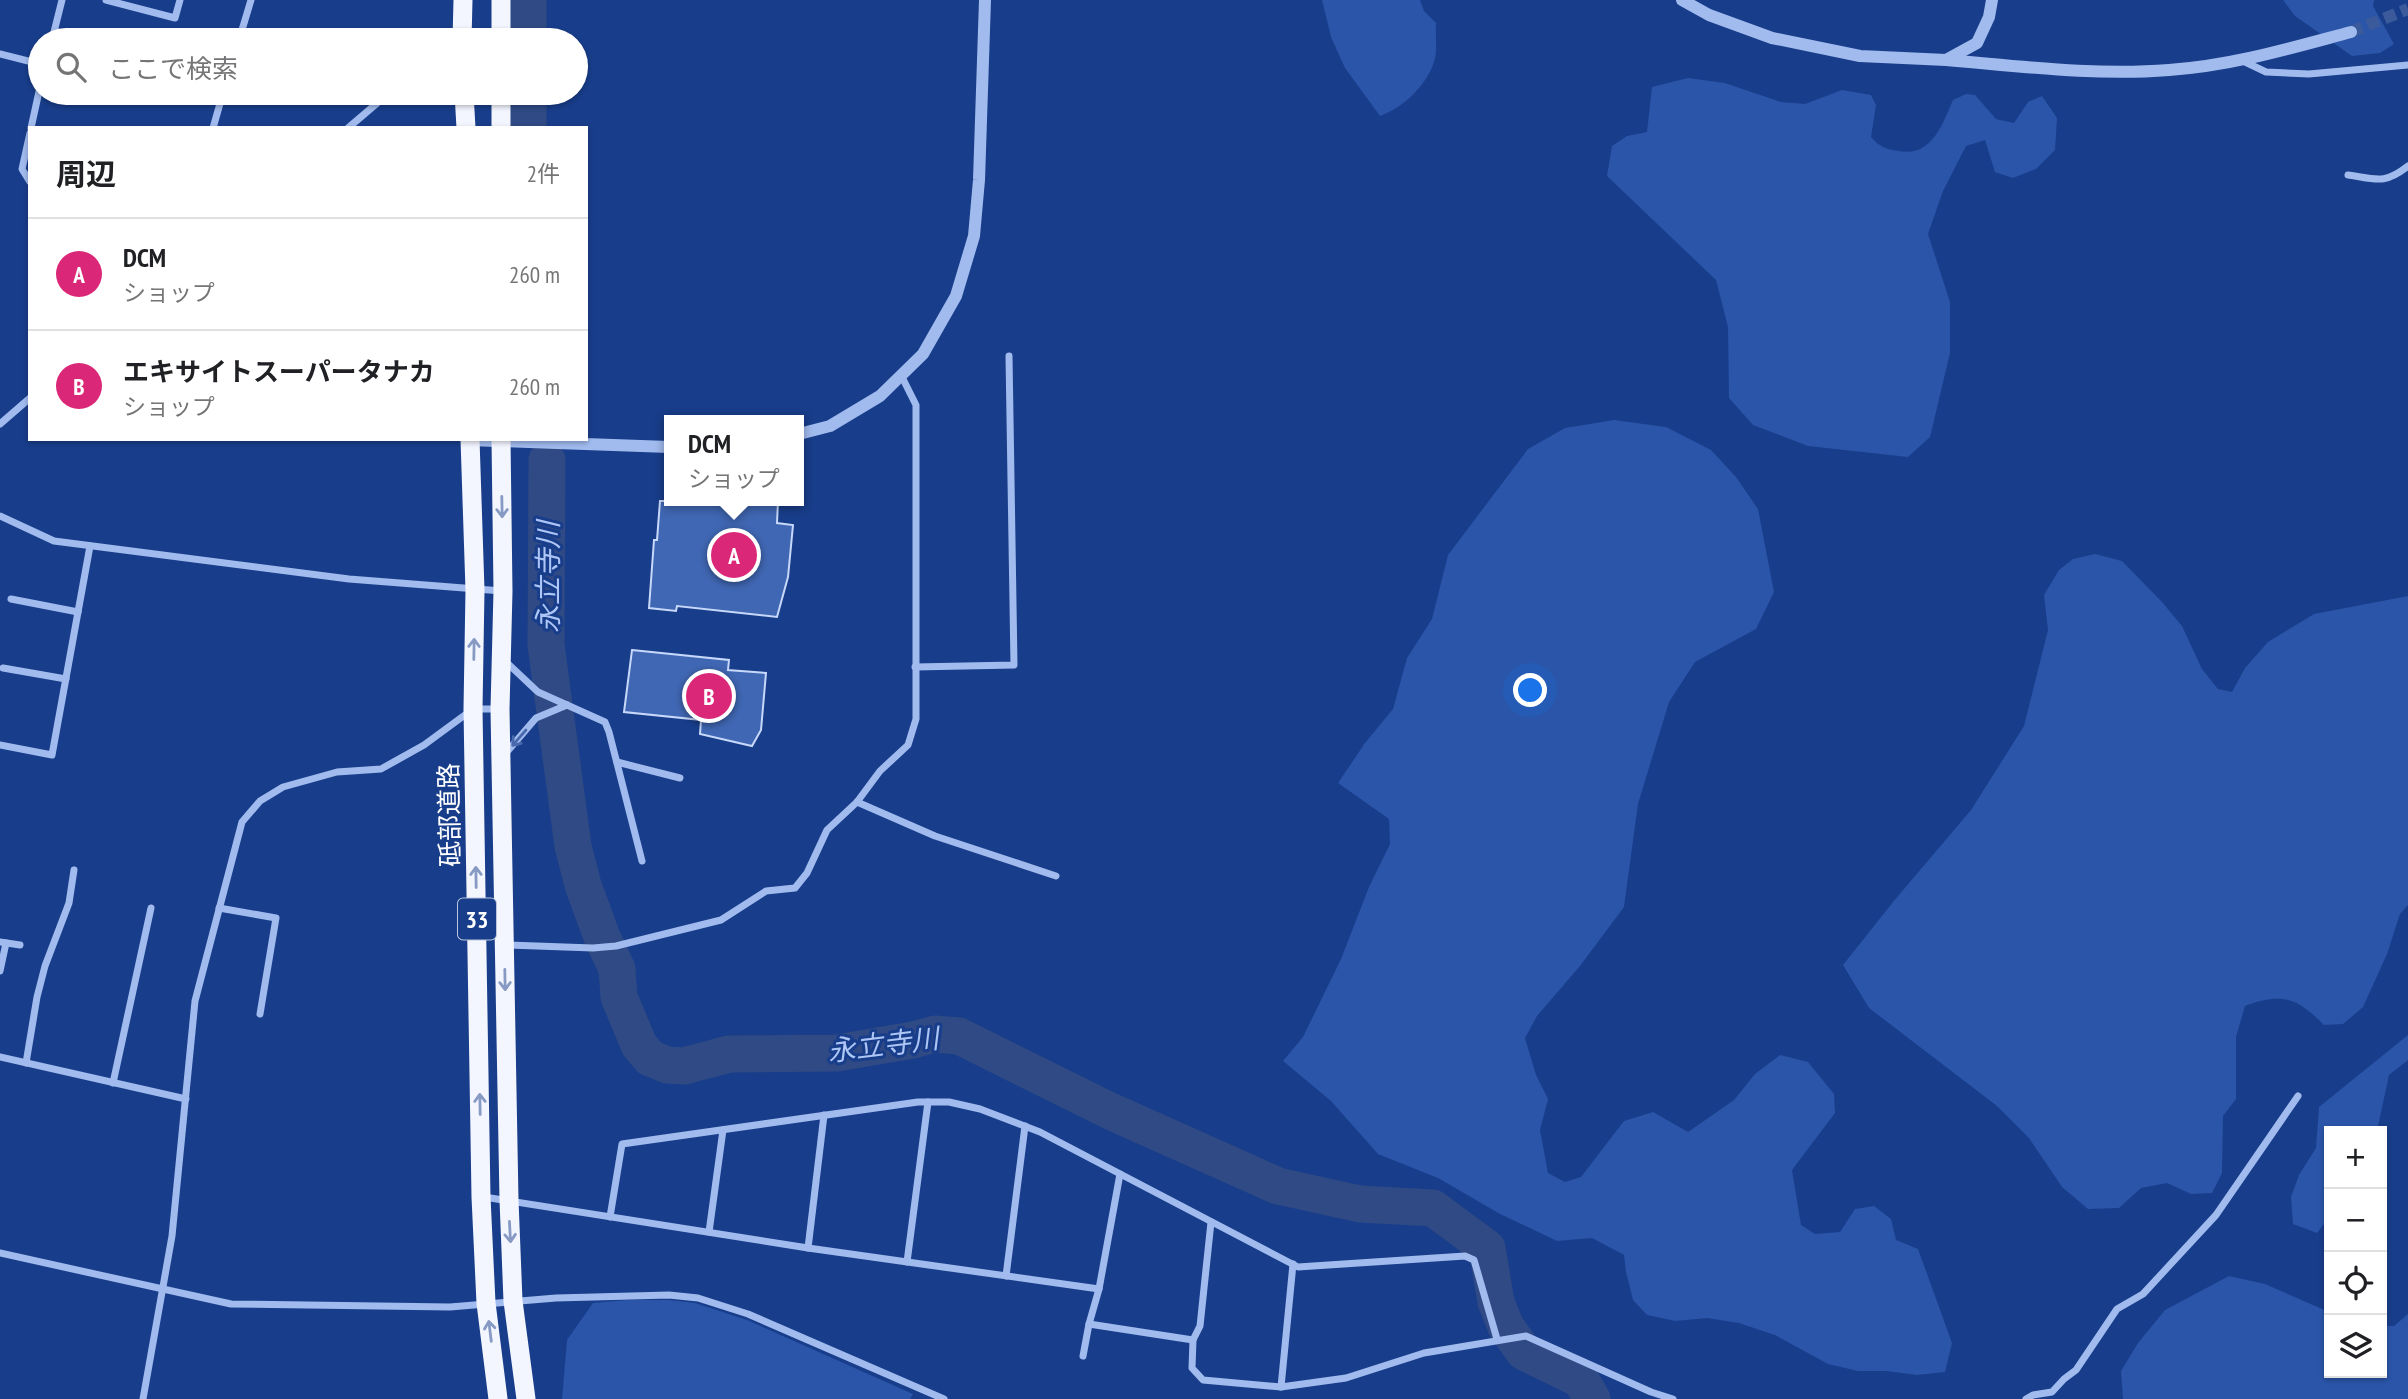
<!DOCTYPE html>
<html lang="ja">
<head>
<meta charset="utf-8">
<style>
  body { margin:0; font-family:"PT Sans Narrow","Noto Sans JP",sans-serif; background:#f2f2f2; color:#202124 }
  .controls { position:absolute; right:21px; bottom:21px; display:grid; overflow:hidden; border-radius:0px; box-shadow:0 2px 5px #0004 }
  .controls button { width:63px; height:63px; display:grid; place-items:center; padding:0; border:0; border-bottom:2px solid #e0e0e0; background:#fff; color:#202124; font:35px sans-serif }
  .you { position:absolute; left:1531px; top:691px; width:24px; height:24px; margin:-18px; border:5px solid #fff; border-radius:50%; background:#1a73e8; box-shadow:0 0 0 10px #1a73e833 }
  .badge { display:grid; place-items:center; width:46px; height:46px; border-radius:50%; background:#db2777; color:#fff; font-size:23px; font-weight:700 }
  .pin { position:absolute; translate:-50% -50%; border:4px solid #fff; box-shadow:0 2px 7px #0006 }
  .popup { position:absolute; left:664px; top:415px; width:140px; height:91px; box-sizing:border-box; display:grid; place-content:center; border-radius:0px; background:#fff; filter:drop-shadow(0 2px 5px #0005); font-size:23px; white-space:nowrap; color:#757577 }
  .popup b { font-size:26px; color:#202124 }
  .popup::after { content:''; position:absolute; left:50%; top:100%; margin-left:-14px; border:14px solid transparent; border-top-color:#fff }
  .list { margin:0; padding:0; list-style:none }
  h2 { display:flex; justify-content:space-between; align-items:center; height:91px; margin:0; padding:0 28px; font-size:30px }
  h2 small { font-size:23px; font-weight:400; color:#757577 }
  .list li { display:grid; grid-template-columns:46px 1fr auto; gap:21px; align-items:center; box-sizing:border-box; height:112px; padding:0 28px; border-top:2px solid #e0e0e0 }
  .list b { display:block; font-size:26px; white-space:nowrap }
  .list p { margin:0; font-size:23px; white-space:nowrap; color:#757577 }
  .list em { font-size:23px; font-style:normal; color:#757577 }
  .icon { flex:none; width:38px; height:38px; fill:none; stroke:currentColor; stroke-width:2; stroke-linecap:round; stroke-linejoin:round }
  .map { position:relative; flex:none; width:2408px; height:1399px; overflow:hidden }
  .search { position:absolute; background:#fff; box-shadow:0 2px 5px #0004; left:28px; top:28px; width:560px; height:77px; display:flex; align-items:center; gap:18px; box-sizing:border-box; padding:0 24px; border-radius:38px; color:#757577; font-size:26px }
  .panel { position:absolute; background:#fff; box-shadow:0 2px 5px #0004; left:28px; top:126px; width:560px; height:315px; border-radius:0px }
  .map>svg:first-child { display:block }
  .green { fill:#2a55a9 }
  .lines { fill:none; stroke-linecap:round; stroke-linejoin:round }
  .river { stroke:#2f4a84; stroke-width:37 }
  .building { fill:#4067b3; stroke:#c7d8fa; stroke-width:2 }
  .tertiary-tunnel { stroke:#3b5a9c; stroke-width:12; stroke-dasharray:12 6; stroke-linecap:butt }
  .minor { stroke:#a1bbee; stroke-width:7 }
  .tertiary { stroke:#a1bbee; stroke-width:12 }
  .trunk { stroke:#f4f6ff; stroke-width:19 }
  .oneway { stroke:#869ac4 }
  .oneway2 { stroke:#4869ad }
  .labels { text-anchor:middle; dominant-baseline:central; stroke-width:6; stroke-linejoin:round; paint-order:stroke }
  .shield { fill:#183d8a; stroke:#bac5dc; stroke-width:2 }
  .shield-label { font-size:24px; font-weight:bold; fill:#fff }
  .street-label { font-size:26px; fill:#fff; stroke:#183d8a }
  .water-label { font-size:28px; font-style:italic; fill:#adc6f5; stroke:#183d8a }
</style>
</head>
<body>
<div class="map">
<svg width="2408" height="1399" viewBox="0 0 2408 1399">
  <rect width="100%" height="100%" fill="#183d8a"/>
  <!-- green -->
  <g class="green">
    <path d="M1322,0H1420L1424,11L1436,23C1435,35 1438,51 1434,62C1426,86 1403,108 1380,116L1345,68L1331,37Z"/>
    <polygon points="2283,0 2374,0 2373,6 2394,44 2380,53 2352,56 2295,16"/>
    <path d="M1688,78L1725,83L1781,102L1805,104L1842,90L1871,95L1876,105L1871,137C1880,147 1885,149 1899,151C1932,157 1942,125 1953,100L1966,94L1975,95L1996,119L2014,123L2028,102L2042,96L2057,118L2055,150L2036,169L2013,178L1995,172L1985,140L1966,146L1943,191L1928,234L1950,302V353L1930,437L1908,457L1808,446L1753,425L1729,398L1728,327L1716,280L1607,176L1612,146L1627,136L1647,132L1652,87Z"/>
    <polygon points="1614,420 1666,427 1711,450 1736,477 1758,509 1774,592 1756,629 1695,662 1669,702 1638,804 1624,907 1580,966 1537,1016 1525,1038 1536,1075 1548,1099 1540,1130 1548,1173 1565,1182 1581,1177 1624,1121 1653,1112 1688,1132 1734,1100 1755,1074 1780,1055 1808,1062 1834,1094 1835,1113 1792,1170 1801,1225 1815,1234 1840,1232 1855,1209 1874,1206 1891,1219 1896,1240 1918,1249 1952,1343 1945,1372 1917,1375 1886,1371 1858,1371 1828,1364 1775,1335 1739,1323 1707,1318 1675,1321 1647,1315 1633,1300 1626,1272 1624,1255 1592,1238 1557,1241 1500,1214 1438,1178 1378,1154 1331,1101 1283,1061 1303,1037 1341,959 1369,887 1390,844 1389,819 1338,783 1365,743 1393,709 1407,658 1432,619 1448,555 1528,449 1565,428"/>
    <path d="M2095,554L2122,561L2162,602L2182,626L2202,669L2218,689L2232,692L2245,668L2268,642L2314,614L2408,596V905L2400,914L2387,954L2363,1007L2343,1024L2324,1025C2297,998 2282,992 2245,1006L2236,1037V1099L2223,1116L2222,1173L2212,1193L2191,1194L2167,1183L2141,1188L2119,1208L2088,1209L2062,1187L2029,1138L1997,1106L1869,1008L1843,965L1893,902L1971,810L2024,726L2048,630L2044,595L2059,570L2073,559Z"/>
    <polygon points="2408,1035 2408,1060 2389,1075 2377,1131 2329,1131 2329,1217 2317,1233 2293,1224 2291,1197 2299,1175 2316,1148 2319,1107"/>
    <polygon points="2229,1276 2265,1284 2329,1312 2329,1373 2382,1373 2382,1326 2394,1326 2408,1314 2408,1399 2123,1399 2121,1371 2138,1343 2165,1310"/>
    <polygon points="627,1300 669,1300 695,1303 747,1320 913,1394 910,1399 562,1399 567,1340 593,1303"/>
  </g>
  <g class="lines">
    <!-- river -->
    <g class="river">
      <polyline points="528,0 528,40"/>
      <polyline points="528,93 528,128"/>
      <polyline points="547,460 546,645 573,846 583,885 602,937 617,969 619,997 639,1045 650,1058 667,1065 684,1066 729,1054 837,1053 913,1040 935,1034 959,1036 1110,1111 1278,1186 1360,1204 1433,1208 1487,1248 1496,1302 1506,1327 1524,1352 1581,1380 1592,1399"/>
    </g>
  </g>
  <!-- building -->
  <g class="building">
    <polygon points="660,501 778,501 777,523 793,525 788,577 777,617 677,606 676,611 649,608 654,540 657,540"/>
    <polygon points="632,650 729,660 728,670 766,673 761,730 752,746 700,734 701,720 624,712"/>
  </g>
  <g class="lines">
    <!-- tertiary-tunnel -->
    <polyline class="tertiary-tunnel" points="2351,32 2408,9"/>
    <!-- minor -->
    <g class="minor">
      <polyline points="106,0 175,18 180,0"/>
      <polyline points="52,40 62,0"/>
      <polyline points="239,40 251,0"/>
      <polyline points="452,40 462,32 501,34"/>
      <polyline points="0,54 40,64"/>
      <polyline points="2243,61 2266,72 2309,74 2408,65"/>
      <polyline points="31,128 40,87"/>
      <polyline points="213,128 223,93"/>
      <polyline points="348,128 389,93"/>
      <polyline points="30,133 22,169 30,182"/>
      <path d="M2348,175C2376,179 2384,185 2408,166"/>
      <polyline points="0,424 30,398"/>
      <polyline points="0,516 54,541 349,579 502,591"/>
      <polyline points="11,599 78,612"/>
      <polyline points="505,661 538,692 605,722 609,732 642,861"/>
      <polyline points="915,667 1014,665 1009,356"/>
      <polyline points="3,668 66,679"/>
      <polyline points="0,745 52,755 90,546"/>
      <polyline points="506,753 536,718 567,705"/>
      <polyline points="617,762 680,778"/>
      <polyline points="857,802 935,836 1056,876"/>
      <polyline points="219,908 276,918 260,1014"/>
      <polyline points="0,942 20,945"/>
      <polyline points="506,945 593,948 616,946 721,920 766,891 795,888 807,873 827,830 857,802 880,771 908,745 916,719 916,405 901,375"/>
      <polyline points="0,971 6,943"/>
      <polyline points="0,1057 186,1099"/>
      <polyline points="26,1063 37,997 45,966 69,903 74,870"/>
      <polyline points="113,1083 151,908"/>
      <polyline points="484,1197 808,1248 1099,1289"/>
      <polyline points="610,1217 622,1144 918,1102 949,1102 980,1109 1040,1132 1298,1267 1465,1256 1474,1260 1497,1339"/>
      <polyline points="1211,1222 1200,1326 1193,1340 1192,1368 1203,1380 1281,1387 1346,1378 1424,1353 1526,1336 1651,1392 1673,1399"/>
      <polyline points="709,1232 723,1130"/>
      <polyline points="808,1248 824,1115"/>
      <polyline points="0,1253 231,1304 450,1307 556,1298 669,1295 698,1298 748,1314 944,1399"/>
      <polyline points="907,1262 928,1102"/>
      <polyline points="1006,1276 1025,1126"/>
      <polyline points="1089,1324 1193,1340"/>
      <polyline points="1083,1356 1089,1324 1099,1289 1120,1174"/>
      <polyline points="1281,1387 1293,1264"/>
      <polyline points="143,1399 172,1236 195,1001 242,822 260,801 283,787 337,772 381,769 424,745 473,709 500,709"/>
      <polyline points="2026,1399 2033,1395 2052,1392 2064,1379 2076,1370 2117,1309 2143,1294 2216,1215 2298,1096"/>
    </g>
    <!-- tertiary -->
    <g class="tertiary">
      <polyline points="1682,0 1709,15 1772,38 1860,56 1946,60 1977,43 1989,17 1992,0"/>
      <path d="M1946,60C2019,66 2095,76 2169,70C2231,66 2291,48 2351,32"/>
      <polyline points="799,434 830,426 880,396 923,354 956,296 974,236 979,180 985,0"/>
      <polyline points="470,440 669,447"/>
    </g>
    <!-- trunk -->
    <g class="trunk">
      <polyline points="501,0 501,40"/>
      <polyline points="462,40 463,0"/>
      <polyline points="464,93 466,128"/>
      <polyline points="501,128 501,93"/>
      <polyline points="470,439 475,590 473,709 481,1197 486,1303 498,1399"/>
      <polyline points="501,439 503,591 500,709 509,1200 513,1301 526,1399"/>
    </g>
  </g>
  <!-- one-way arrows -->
  <defs><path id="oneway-shaft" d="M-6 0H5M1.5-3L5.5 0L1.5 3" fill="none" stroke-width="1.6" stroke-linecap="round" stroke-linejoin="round" transform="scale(1.75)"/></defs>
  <g class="oneway">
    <use href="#oneway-shaft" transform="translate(502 507) rotate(89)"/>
    <use href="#oneway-shaft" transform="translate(474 649) rotate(-89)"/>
    <use href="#oneway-shaft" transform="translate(476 877) rotate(-91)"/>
    <use href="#oneway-shaft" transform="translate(505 980) rotate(89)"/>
    <use href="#oneway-shaft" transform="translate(480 1104) rotate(-91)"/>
    <use href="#oneway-shaft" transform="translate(510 1232) rotate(87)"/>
    <use href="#oneway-shaft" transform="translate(490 1331) rotate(-97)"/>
  </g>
  <use class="oneway2" href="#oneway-shaft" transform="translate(519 738) rotate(131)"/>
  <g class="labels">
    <!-- shield labels -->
    <rect class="shield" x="458" y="898.5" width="38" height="41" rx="5"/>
    <g class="shield-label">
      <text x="477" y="919">33</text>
    </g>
    <!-- street labels -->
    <g class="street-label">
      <text transform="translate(449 815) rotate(-91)">砥部道路</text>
    </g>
    <!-- water labels -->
    <g class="water-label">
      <text transform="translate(547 577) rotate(-90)">永立寺川</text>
      <text transform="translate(883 1044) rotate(-7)">永立寺川</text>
    </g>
  </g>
</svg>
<div class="controls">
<button>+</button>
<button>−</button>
<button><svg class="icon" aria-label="locate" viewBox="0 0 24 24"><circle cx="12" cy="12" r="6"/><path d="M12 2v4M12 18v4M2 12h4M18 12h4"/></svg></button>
<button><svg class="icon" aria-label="layers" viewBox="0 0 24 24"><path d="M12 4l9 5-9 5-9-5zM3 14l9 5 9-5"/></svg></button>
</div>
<div class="you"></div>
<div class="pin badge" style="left:734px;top:555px">A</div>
<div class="popup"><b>DCM</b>ショップ</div>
<div class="pin badge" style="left:709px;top:696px">B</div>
<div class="search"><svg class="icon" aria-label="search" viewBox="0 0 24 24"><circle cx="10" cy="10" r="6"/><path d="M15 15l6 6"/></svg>ここで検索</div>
<section class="panel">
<h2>周辺<small>2件</small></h2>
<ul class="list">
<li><span class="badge">A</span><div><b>DCM</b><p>ショップ</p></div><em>260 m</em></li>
<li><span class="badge">B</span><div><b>エキサイトスーパータナカ</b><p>ショップ</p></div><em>260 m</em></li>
</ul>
</section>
</div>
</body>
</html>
